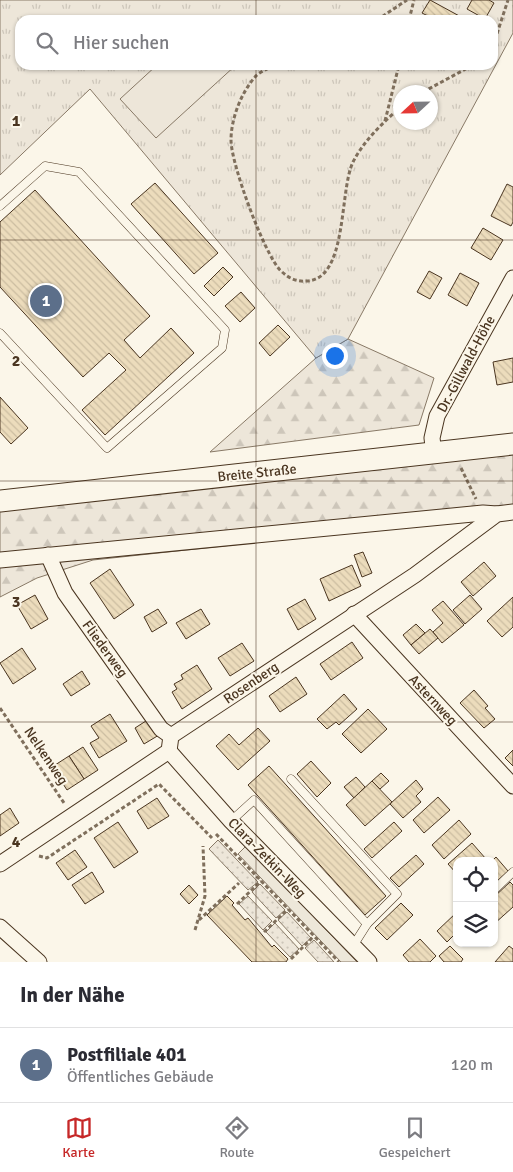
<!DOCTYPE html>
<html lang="de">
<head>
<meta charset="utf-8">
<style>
  body { margin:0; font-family:Signika,sans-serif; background:#f7f7f7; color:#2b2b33 }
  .controls { position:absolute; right:15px; bottom:15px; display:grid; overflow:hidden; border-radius:10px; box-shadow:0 1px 4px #0004 }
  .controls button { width:45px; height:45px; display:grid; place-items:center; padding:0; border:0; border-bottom:1px solid #e1e1e2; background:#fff; color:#2b2b33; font:25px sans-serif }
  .compass { position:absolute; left:393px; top:85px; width:45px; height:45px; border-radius:50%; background:#fff; box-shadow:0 1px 4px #0004; rotate:248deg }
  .you { position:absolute; left:334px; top:355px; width:18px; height:18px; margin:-12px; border:4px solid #fff; border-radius:50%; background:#1a73e8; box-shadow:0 0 0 8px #1a73e833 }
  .badge { display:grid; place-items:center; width:32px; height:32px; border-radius:50%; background:#c62828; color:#fff; font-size:16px; font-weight:700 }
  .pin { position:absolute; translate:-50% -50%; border:2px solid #fff; box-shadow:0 1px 5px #0006 }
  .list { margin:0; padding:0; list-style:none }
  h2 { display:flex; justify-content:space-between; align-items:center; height:65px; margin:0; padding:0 20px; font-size:21px }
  h2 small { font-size:16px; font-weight:400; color:#7c7c81 }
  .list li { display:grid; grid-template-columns:32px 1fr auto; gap:15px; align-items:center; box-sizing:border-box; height:75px; padding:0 20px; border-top:1px solid #e1e1e2 }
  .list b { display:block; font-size:19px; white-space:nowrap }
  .list p { margin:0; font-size:16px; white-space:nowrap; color:#7c7c81 }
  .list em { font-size:16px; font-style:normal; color:#7c7c81 }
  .icon { flex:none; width:28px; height:28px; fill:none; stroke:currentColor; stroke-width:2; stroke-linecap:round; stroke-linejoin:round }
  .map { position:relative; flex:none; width:513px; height:962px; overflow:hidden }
  .search { position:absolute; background:#fff; box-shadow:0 1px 4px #0004; left:15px; right:15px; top:15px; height:55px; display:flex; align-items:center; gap:12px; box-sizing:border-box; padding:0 18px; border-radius:15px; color:#7c7c81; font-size:19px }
  .sheet { height:140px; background:#fff }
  nav { display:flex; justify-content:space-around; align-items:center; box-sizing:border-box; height:70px; border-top:1px solid #e1e1e2; background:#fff; font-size:14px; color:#7c7c81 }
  nav a { display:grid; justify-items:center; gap:2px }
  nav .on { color:#c62828 }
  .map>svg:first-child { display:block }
  .grass { fill:url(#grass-dots); stroke:#887966 }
  .forest { fill:url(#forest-firs); stroke:#887966 }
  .park { fill:url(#park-tufts); stroke:#887966; fill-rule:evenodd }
  .garden { fill:#ede6d9; stroke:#887966 }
  .parking { fill:#ede7d9; stroke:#887966 }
  .building { fill:url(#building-back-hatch); stroke:#4a3520 }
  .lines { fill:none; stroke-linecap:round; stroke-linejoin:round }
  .service-casing { stroke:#4a3520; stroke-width:9 }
  .minor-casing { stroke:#4a3520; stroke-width:17 }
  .secondary-casing { stroke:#4a3520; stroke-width:23 }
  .path { stroke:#7f6f5c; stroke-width:3; stroke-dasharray:4 2.5; stroke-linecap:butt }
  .service { stroke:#fbf6e9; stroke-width:8 }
  .minor { stroke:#fbf6e9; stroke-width:15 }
  .secondary { stroke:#fbf6e9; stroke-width:21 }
  .grid { fill:none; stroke:#4a3520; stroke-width:1; stroke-opacity:0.55 }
  .labels { text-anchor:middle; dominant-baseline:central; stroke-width:4; stroke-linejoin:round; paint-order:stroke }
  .street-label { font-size:14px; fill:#4a3520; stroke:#fbf6e9 }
  .grid-label { font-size:16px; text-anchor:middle; font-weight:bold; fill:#4a3520; stroke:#fbf6e9; stroke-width:4; stroke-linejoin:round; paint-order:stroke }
</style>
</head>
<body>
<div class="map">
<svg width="513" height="962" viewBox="0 0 513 962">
  <defs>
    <pattern id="grass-dots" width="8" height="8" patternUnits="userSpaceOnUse" patternTransform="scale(1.25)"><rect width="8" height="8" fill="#ede6d9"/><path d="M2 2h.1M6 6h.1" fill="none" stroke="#cdc6ba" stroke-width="1.8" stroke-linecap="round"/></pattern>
    <pattern id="forest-firs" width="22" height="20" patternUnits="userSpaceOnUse" patternTransform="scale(1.25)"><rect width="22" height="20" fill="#ede6d9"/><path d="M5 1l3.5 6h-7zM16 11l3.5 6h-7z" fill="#cdc6ba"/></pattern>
    <pattern id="park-tufts" width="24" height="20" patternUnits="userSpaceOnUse" patternTransform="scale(1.25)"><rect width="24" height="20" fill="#ede6d9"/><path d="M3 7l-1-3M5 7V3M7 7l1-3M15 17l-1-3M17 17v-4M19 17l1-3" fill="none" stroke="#cdc6ba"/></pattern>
    <pattern id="building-back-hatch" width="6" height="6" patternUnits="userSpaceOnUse" patternTransform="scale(1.25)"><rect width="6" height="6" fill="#ecdcbc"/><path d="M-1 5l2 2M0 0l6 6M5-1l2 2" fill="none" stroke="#ccbda1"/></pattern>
  </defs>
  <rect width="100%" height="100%" fill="#fbf6e9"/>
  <!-- grass -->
  <g class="grass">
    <polygon points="218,840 258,882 248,890 209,849"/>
    <polygon points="260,884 285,910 276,918 252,892"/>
    <polygon points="248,896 272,921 263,930 239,904"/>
    <polygon points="287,912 311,938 302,946 278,920"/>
    <polygon points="275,923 299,949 290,957 266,932"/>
    <polygon points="314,940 334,962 318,962 305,948"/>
  </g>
  <!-- forest -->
  <g class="forest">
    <polygon points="348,339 434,378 419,425 210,452 316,358"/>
    <polygon points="513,452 513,515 93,560 37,578 0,597 0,509"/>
  </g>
  <!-- park -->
  <path class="park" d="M0,0H513V33L348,339L316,358L90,89L0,175ZM20,20H493V65H20ZM400,92H430V122H400Z"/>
  <!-- garden -->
  <polygon class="garden" points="157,65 236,65 156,138 120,99"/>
  <!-- parking -->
  <polygon class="parking" points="246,846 357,962 341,962 238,854"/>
  <!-- building -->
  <g class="building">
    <polygon points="430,0 463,18 462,20 436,20 422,13"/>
    <polygon points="472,0 489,0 494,3 485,19 467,9"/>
    <polygon points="155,183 218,253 194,274 131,204"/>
    <polygon points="507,184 513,187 513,222 511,226 491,216"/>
    <polygon points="35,190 150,316 124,340 140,358 171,328 194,353 105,435 82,410 126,370 109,353 83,377 0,287 0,222"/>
    <polygon points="483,228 503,240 491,260 471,248"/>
    <polygon points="223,267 233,277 214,296 204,286"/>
    <polygon points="429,271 442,278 430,299 417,292"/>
    <polygon points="460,273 479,283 467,306 448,295"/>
    <polygon points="241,292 255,308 240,322 225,306"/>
    <polygon points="278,325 290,337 270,356 259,343"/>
    <polygon points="513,358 513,382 497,385 493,362"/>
    <polygon points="0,397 28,428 11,444 0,432"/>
    <polygon points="363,552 372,573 362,577 354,555"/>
    <polygon points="484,562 496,576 473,596 461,582"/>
    <polygon points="352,565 361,586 329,601 320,579"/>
    <polygon points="110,569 134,605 114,619 90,583"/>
    <polygon points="35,595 48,619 31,629 17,605"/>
    <polygon points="470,595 482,609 465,624 453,610"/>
    <polygon points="513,597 513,627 502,637 487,621"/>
    <polygon points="305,599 316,619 298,630 287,609"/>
    <polygon points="443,601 464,625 442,643 433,632 443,623 432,610"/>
    <polygon points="158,609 167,623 152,632 144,617"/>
    <polygon points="201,609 210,624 186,639 176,623"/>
    <polygon points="416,624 425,633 411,645 403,635"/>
    <polygon points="430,629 438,638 419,654 411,645"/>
    <polygon points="352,642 363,658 331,680 320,664"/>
    <polygon points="242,643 254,661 230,676 218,658"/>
    <polygon points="22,648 36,669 13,684 0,663"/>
    <polygon points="197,665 212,689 182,709 172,692 177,689 174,684 183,679 181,675"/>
    <polygon points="82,671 90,684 71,696 63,684"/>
    <polygon points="296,677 307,694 280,712 269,696"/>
    <polygon points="474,690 488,706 485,708 495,719 484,728 460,703"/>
    <polygon points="344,694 357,709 339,725 336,722 327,729 317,719"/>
    <polygon points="368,709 387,729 361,753 342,734"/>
    <polygon points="110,714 127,741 99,758 90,743 99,738 91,726"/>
    <polygon points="149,719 159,735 144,744 135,728"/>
    <polygon points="258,728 270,741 238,770 216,746 229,734 239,745"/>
    <polygon points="83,747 98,770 84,779 69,756"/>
    <polygon points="513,750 513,766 505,758"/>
    <polygon points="69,756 84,779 67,790 52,767"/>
    <polygon points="311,761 331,783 317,797 297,774"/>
    <polygon points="269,766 386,896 365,915 248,785"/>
    <polygon points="381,773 389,781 380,789 372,781"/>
    <polygon points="356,777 365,787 354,798 344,787"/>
    <polygon points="416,780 423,789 416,796 421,802 403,818 390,804"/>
    <polygon points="372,781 392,802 365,826 346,805"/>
    <polygon points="438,797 450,810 424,833 413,820"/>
    <polygon points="157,798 169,816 148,829 137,811"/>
    <polygon points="10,808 19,823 0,836 0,815"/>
    <polygon points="459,820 471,834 444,859 432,845"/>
    <polygon points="118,822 138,852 114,868 94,838"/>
    <polygon points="394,822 402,831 372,858 364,849"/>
    <polygon points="472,843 486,859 483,861 457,861 457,874 448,864"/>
    <polygon points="75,850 87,867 68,880 56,863"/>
    <polygon points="416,855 424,864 399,887 390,878"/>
    <polygon points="496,857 508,871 494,884 494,861 492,861"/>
    <polygon points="92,872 104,892 85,904 72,885"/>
    <polygon points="510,882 513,885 513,907 494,924 494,897"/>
    <polygon points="189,885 198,895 189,904 180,894"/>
    <polygon points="227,896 234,903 232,905 245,920 248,918 272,947 274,945 288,959 286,962 252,962 207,915"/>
    <polygon points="401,903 413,915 387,940 375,928"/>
    <polygon points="456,913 457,932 447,942 437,931"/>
    <polygon points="420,939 436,956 430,962 409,962 403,955"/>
    <polygon points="450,946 463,959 461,962 444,962 439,956"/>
    <polygon points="509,946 513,949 513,962 495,962"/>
  </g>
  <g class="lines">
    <defs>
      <g id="service">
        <polyline points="0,206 45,166 79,172 225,330 222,348 107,448 0,333"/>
        <polyline points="231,821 254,800 367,924 397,894 291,779"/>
        <polyline points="494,890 513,872"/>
        <polyline points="353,946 367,924"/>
      </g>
      <g id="minor">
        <polyline points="434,454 432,438 437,416 513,278"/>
        <polyline points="48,555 65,593 161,729 171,736"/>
        <polyline points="0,560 483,513 497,514"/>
        <polyline points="354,614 513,786"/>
        <polyline points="169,751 231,821 369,962"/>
        <polyline points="0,864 169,751 171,736 415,575 497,514 513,512"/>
        <polyline points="0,927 39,962"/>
      </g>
      <polyline id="secondary" points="0,501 513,444"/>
    </defs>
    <!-- service casing -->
    <use href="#service" class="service-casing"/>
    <!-- minor casing -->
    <use href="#minor" class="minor-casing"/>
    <!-- secondary casing -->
    <use href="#secondary" class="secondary-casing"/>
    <!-- path -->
    <g class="path">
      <polyline points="377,20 407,0"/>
      <polyline points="409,20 414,0"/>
      <polyline points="493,46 508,0"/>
      <path d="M274,65C268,69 259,72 255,77C241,93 231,119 231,140C231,164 264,253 280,270C288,278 296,282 307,281C348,279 339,191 353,162C363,142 383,122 400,108"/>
      <polyline points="423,92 473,65"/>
      <polyline points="385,121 399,65"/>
      <polyline points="461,468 476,499"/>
      <polyline points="0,708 64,803"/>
      <polyline points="216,834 339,962"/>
      <polyline points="39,856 47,858 159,784 212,838"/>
      <polyline points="237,904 261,881"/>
      <polyline points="199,920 239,883"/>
      <polyline points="195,930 205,896 203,846"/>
      <polyline points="264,932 288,909"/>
      <polyline points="291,959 314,936"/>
    </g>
    <!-- service -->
    <use href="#service" class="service"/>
    <!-- minor -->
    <use href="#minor" class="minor"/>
    <!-- secondary -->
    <use href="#secondary" class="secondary"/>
  </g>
  <!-- grid -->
  <path class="grid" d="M256,0V20M256,65V962M0,240H513M0,481H513M0,722H513"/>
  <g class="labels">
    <!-- street labels -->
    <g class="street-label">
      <text transform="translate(466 364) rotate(-62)">Dr.-Gillwald-Höhe</text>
      <text transform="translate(257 473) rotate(-6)">Breite Straße</text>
      <text transform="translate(105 649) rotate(54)">Fliederweg</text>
      <text transform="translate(251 683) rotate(-34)">Rosenberg</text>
      <text transform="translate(433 700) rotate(47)">Asternweg</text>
      <text transform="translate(46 756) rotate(56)">Nelkenweg</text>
      <text transform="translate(267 858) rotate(46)">Clara-Zetkin-Weg</text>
    </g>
  </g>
  <g class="grid-label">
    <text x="16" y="126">1</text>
    <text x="16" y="366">2</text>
    <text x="16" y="607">3</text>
    <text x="16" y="847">4</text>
  </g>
</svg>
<div class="controls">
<button><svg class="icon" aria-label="locate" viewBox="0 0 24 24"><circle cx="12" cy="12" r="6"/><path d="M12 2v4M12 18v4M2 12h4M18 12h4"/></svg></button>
<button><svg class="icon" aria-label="layers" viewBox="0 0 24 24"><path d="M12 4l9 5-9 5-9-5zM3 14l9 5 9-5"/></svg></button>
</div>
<svg class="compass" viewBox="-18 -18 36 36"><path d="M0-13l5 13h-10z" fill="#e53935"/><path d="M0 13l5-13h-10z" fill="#7c7c81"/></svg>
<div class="you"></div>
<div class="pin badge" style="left:46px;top:301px;background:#5c6f8a">1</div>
<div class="search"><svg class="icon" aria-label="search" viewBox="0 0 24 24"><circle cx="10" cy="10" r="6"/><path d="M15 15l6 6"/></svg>Hier suchen</div>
</div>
<section class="sheet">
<h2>In der Nähe<small></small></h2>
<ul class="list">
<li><span class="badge" style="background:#5c6f8a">1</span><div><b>Postfiliale 401</b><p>Öffentliches Gebäude</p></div><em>120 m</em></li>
</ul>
</section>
<nav>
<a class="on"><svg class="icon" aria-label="map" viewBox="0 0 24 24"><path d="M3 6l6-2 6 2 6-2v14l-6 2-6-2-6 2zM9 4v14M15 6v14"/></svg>Karte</a>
<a><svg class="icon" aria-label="directions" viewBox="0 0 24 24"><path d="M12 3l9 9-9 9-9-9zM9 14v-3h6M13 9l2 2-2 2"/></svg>Route</a>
<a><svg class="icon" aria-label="saved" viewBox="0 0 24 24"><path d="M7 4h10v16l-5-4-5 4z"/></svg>Gespeichert</a>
</nav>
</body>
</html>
